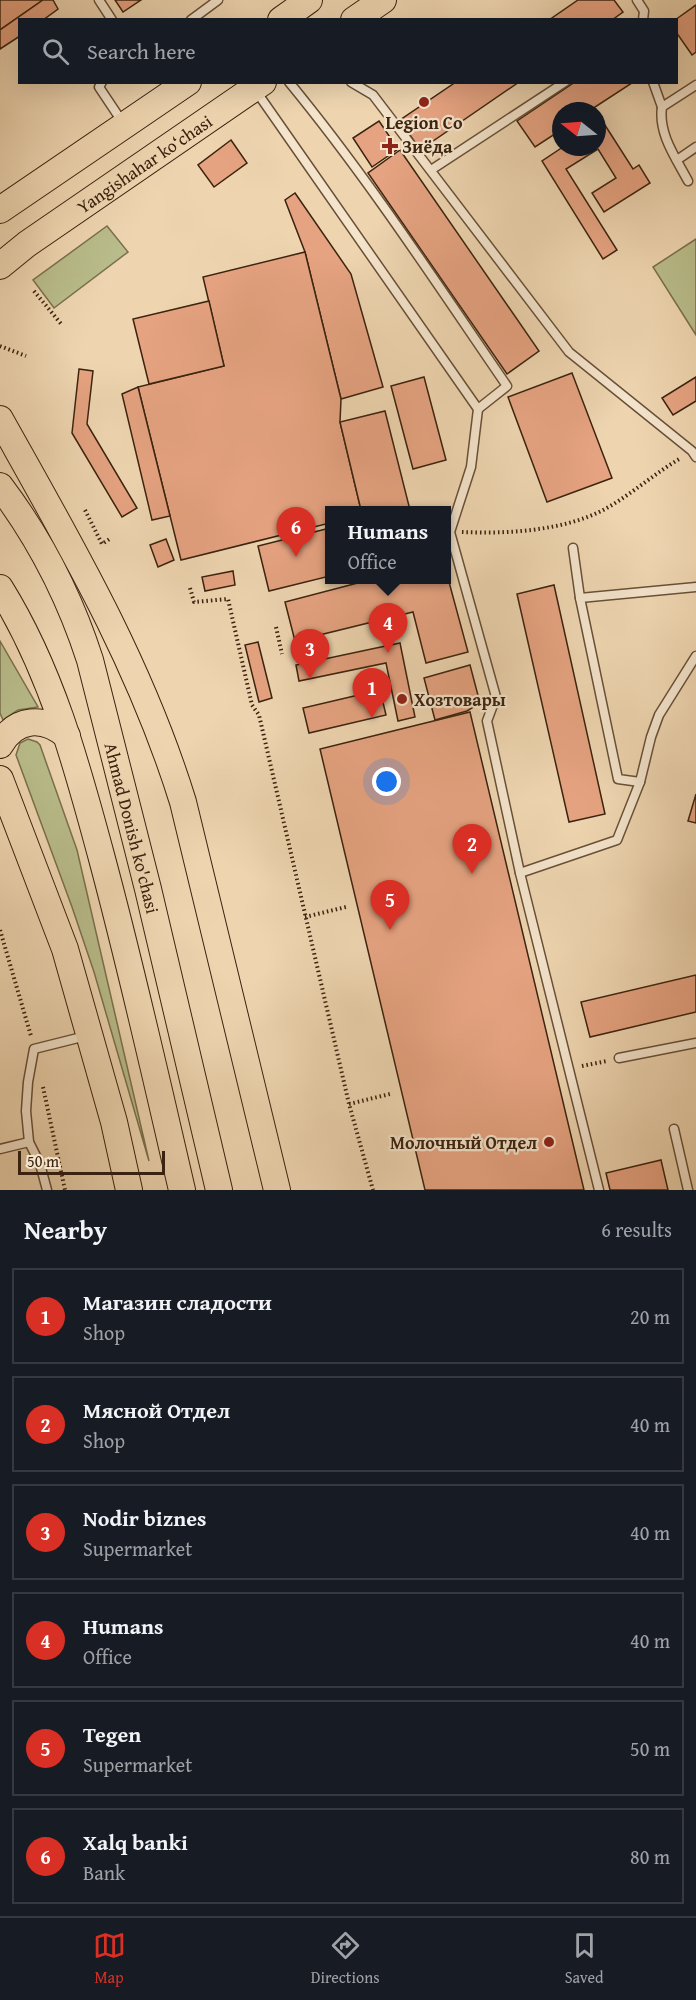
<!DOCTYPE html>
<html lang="en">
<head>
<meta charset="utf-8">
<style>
  body { margin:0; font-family:"Gentium Book Plus",serif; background:#242831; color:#f1f3f6 }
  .compass { position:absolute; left:552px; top:102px; width:54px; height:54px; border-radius:50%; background:#171b24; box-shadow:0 6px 24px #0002; rotate:287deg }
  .scale { position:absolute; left:18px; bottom:15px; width:147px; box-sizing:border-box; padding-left:6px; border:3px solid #3b230f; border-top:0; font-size:16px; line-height:21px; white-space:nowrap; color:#3b230f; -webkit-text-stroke:4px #f4e4cc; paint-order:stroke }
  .you { position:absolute; left:387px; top:782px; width:21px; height:21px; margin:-15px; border:4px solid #fff; border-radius:50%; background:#1a73e8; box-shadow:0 0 0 9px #1a73e833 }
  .badge { display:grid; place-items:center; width:39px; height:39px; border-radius:50%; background:#d93025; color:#fff; font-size:20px; font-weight:700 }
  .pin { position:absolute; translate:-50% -50px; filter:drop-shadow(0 2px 3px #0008) }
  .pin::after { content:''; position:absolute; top:32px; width:21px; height:18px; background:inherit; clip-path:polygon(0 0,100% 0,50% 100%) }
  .popup { position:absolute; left:325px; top:506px; width:126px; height:78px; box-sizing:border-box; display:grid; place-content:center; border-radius:0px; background:#171b24; filter:drop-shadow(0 2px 4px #0005); font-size:20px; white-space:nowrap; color:#9ea1a6 }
  .popup b { font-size:22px; color:#f1f3f6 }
  .popup::after { content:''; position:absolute; left:50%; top:100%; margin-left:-12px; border:12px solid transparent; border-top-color:#171b24 }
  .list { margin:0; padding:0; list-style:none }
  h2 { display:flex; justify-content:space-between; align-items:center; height:78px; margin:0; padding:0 24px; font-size:26px }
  h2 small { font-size:20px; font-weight:400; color:#9ea1a6 }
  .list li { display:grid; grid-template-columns:39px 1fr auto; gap:18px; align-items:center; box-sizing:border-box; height:96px; margin:0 12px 12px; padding:0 12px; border:2px solid #363941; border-radius:0px }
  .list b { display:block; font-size:22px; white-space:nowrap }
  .list p { margin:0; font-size:20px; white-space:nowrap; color:#9ea1a6 }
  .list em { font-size:20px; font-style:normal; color:#9ea1a6 }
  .icon { flex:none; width:33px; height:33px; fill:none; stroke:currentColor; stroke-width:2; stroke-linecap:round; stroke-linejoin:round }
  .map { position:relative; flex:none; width:696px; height:1190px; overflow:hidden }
  .search { position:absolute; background:#171b24; box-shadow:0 6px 24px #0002; left:18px; right:18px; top:18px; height:66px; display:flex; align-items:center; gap:15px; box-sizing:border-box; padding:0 21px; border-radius:0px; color:#9ea1a6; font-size:22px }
  .sheet { height:726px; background:#171b24 }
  nav { display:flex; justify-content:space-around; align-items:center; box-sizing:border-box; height:84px; border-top:2px solid #363941; background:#171b24; font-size:16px; color:#9ea1a6 }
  nav a { display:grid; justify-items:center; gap:3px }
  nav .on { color:#d93025 }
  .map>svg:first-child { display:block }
  .green { fill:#b9bd8b; stroke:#7a704d; stroke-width:1.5 }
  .building { fill:#e6a381; stroke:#3b230f; stroke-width:1.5 }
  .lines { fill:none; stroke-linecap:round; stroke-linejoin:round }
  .lane-casing { stroke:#685037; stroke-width:11 }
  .primary-casing { stroke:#3b230f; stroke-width:28 }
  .path { stroke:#3b230f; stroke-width:4; stroke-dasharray:1.5 3; stroke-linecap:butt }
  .lane { stroke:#f4e4cc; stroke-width:8 }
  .primary { stroke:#eed5b0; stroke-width:26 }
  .poi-dot { fill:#8f2418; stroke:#f4e4cc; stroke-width:2 }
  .labels { text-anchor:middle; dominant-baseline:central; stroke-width:4.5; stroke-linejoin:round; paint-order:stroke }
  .poi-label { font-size:18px; font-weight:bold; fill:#3b230f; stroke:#f4e4cc; text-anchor:start }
  .street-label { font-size:18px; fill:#3b230f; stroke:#f4e4cc }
</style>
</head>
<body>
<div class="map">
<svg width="696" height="1190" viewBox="0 0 696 1190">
  <rect width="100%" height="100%" fill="#eed5b0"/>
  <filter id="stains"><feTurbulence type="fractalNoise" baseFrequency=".00333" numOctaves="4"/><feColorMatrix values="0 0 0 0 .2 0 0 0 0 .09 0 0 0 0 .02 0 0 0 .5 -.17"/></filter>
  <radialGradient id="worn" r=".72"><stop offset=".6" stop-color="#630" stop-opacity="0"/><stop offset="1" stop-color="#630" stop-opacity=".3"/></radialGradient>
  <!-- green -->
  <g class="green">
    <polygon points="107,226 128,252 54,308 33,280"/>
    <polygon points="696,239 696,335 653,267"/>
    <polygon points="0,641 38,707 18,710 3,720 0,713"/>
    <polygon points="28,739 37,742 40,745 77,850 149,1161 94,972 72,907 16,755 20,743"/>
  </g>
  <!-- building -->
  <g class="building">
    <polygon points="0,0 43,0 0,30"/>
    <polygon points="43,0 53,0 58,9 43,20 20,20 20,36 0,49 0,30"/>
    <polygon points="115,0 141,0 123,12"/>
    <polygon points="578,0 614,0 623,12 612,20 549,20"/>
    <polygon points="696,5 696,52 692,55 676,32 675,20"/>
    <polygon points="456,82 519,82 420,150 400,120"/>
    <polygon points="575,82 632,83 589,111 561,111 561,130 535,147 517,121"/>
    <polygon points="379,121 398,149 372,167 353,138"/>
    <polygon points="603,122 633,169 639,165 650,183 604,212 592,193 616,178 598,149 566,169 617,250 603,259 542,161 563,147 597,147 597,126"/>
    <polygon points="231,140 247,163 214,187 198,165"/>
    <polygon points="400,150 539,351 507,374 368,173"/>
    <polygon points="295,193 351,274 383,387 341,399 305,252 285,200"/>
    <polygon points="305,252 341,399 340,422 361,510 330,510 330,523 181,560 138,387 224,366 203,277"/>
    <polygon points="209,301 224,366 149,384 133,319"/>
    <polygon points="79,369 93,371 87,424 137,508 122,517 72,433"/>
    <polygon points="572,373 612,478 547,502 508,397"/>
    <polygon points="424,377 446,460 413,469 391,386"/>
    <polygon points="696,377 696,401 673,415 662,398"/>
    <polygon points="138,387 170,516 152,520 122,394"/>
    <polygon points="385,411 410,510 361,510 340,422"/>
    <polygon points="330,528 330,576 269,591 258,546"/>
    <polygon points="166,539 174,560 158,567 150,545"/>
    <polygon points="233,571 235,585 205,591 202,577"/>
    <polygon points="446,571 468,652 426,663 413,612 295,641 285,602 369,580 446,580"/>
    <polygon points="554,585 605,814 569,822 517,594"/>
    <polygon points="258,642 272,698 259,702 245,645"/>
    <polygon points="400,643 415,717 398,721 386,663 299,681 296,665"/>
    <polygon points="470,665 480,703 467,711 435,720 424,678"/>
    <polygon points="380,690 386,715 309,733 303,708"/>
    <polygon points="470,712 584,1190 425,1190 320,749"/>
    <polygon points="696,794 696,823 688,821"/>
    <polygon points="696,975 696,1012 590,1037 581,1002"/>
    <polygon points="661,1160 668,1190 610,1190 606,1173"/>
  </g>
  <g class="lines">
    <defs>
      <g id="lane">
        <polyline points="99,0 112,20"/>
        <polyline points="637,0 644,11 643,20"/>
        <polyline points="191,20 218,0"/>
        <polyline points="102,82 99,87 123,123"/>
        <path d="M289,82C368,178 437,284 507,386L478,409"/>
        <polyline points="351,82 373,95 569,352 692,451 696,457"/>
        <polyline points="653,82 662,107"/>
        <polyline points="256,91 478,409 471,467 450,532 496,697 487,721 520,873 599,1190"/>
        <polyline points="677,160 696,147"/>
        <polyline points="431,170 565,82"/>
        <path d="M688,181C676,158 658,134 662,107L696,85"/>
        <polyline points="573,548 580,598 618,779 640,782"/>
        <polyline points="580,598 696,587"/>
        <polyline points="520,873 617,840 640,782 651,737 659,715 696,656"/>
        <polyline points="619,1058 696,1043"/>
        <polyline points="674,1129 688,1190"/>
        <polyline points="0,1149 29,1142"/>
        <polyline points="47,1190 40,1164 29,1142 26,1111 28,1082 34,1049 86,1036"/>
      </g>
      <g id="primary">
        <polyline points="281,20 309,0"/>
        <polyline points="354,20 383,0"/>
        <polyline points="0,210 188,82"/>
        <path id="s1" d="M0,266L27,244L263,82"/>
        <path d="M0,419C70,544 140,663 183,802L277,1190"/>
        <path id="s2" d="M0,486C40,539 70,598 90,660L148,889L219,1190"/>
        <path d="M0,588C51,670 76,762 101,855C131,966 156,1078 182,1190"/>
        <path d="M0,745C16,717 44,716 67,736"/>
        <polyline points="0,779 65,949 114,1122 129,1190"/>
      </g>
    </defs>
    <!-- lane casing -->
    <use href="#lane" class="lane-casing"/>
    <!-- primary casing -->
    <use href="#primary" class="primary-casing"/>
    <!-- path -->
    <g class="path">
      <polyline points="34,291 62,325"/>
      <polyline points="0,346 26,356"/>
      <polyline points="85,510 102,544 111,538"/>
      <path d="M462,532C507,534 564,531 605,509C632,494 655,473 681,458"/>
      <polyline points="190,588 194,602 228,599 252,705 259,715 349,1104 373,1190"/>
      <polyline points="276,627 282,654"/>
      <polyline points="305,917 346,907"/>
      <polyline points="0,930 31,1036"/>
      <polyline points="582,1066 607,1061"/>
      <polyline points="43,1087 65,1190"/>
      <polyline points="349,1104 390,1094"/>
    </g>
    <!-- lane -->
    <use href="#lane" class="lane"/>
    <!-- primary -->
    <use href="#primary" class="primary"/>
  </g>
  <!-- markers -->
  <g class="poi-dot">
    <circle cx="424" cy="102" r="6"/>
    <path d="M387 137h6v6h6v6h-6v6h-6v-6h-6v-6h6z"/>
    <circle cx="402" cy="699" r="6"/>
    <circle cx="549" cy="1142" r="6"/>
  </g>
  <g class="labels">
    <!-- poi labels -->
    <g class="poi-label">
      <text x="424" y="122" text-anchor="middle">Legion Co</text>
      <text x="402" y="146">Зиёда</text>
      <text x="414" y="699">Хозтовары</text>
      <text x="537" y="1142" text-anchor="end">Молочный Отдел</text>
    </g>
    <!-- street labels -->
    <g class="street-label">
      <text stroke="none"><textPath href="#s1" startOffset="177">Yangishahar ko‘chasi</textPath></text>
      <text stroke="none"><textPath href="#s2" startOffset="370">Ahmad Donish ko'chasi</textPath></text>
    </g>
  </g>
  <rect width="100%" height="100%" filter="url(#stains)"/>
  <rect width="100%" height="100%" fill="url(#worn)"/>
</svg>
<svg class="compass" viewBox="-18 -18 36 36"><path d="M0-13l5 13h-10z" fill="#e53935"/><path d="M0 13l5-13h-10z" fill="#9ea1a6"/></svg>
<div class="scale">50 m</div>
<div class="you"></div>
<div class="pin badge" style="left:372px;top:718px">1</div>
<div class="pin badge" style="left:472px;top:874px">2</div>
<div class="pin badge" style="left:310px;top:679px">3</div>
<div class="pin badge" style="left:388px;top:653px">4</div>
<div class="popup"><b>Humans</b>Office</div>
<div class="pin badge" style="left:390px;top:930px">5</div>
<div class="pin badge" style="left:296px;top:557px">6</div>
<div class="search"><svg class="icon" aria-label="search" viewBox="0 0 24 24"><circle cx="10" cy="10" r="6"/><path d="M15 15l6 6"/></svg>Search here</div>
</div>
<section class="sheet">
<h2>Nearby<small>6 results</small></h2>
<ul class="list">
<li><span class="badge">1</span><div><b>Магазин сладости</b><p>Shop</p></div><em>20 m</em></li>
<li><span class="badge">2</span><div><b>Мясной Отдел</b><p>Shop</p></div><em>40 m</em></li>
<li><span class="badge">3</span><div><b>Nodir biznes</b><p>Supermarket</p></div><em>40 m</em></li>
<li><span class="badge">4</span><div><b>Humans</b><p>Office</p></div><em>40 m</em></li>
<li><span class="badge">5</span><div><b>Tegen</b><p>Supermarket</p></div><em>50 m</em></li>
<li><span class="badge">6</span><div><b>Xalq banki</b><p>Bank</p></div><em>80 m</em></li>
</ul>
</section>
<nav>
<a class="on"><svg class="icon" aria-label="map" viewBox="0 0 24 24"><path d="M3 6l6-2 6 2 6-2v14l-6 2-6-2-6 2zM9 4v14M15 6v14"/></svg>Map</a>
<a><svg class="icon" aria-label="directions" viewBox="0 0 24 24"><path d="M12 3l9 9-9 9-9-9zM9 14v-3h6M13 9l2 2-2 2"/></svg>Directions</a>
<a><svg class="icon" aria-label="saved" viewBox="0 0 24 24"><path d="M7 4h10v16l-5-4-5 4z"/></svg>Saved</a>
</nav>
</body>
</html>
